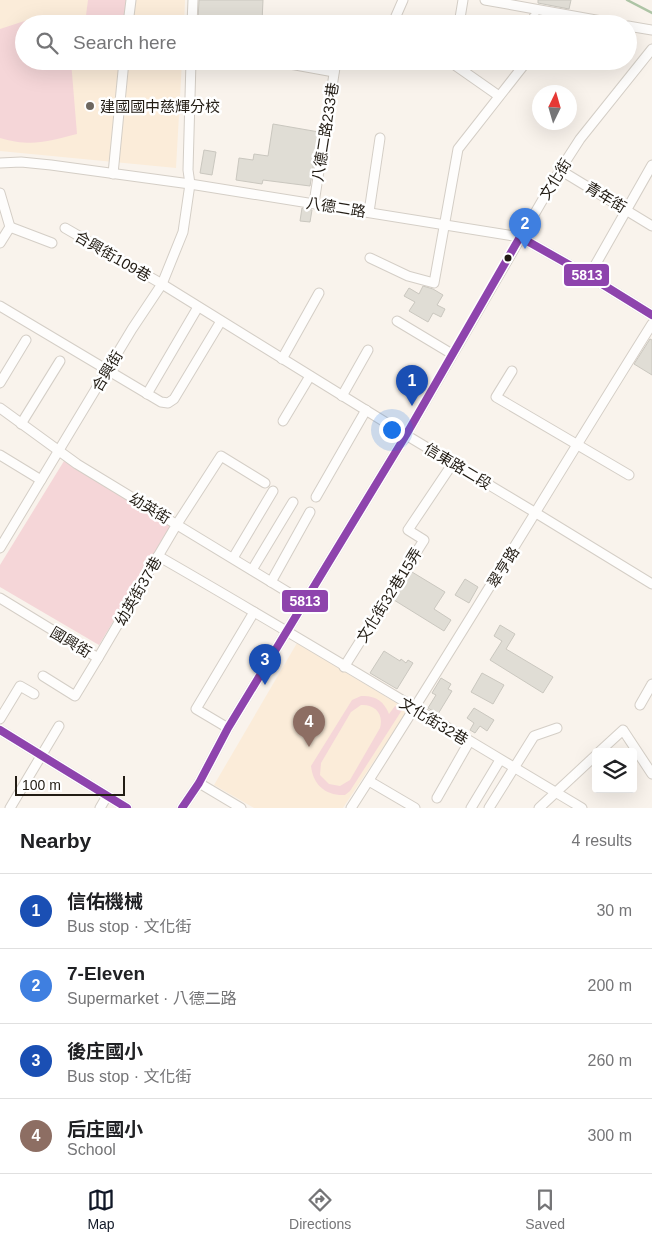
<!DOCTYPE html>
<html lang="en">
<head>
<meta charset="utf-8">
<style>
  body { margin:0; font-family:Arial,"Noto Sans TC",sans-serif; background:#f2f2f2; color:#202124 }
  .controls { position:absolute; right:15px; bottom:15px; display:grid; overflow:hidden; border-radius:5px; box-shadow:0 5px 20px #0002 }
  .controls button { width:45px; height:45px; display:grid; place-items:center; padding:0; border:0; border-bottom:1px solid #e0e0e0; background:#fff; color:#202124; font:25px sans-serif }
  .compass { position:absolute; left:532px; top:85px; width:45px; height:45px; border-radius:50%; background:#fff; box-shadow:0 5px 20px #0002; rotate:5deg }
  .scale { position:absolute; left:15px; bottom:12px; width:110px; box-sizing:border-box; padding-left:5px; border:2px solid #221c14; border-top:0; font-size:14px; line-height:18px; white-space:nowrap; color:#221c14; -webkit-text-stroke:4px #fff; paint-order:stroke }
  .you { position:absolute; left:391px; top:429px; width:18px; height:18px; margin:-12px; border:4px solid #fff; border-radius:50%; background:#1a73e8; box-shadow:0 0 0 8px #1a73e833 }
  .badge { display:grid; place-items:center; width:32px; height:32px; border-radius:50%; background:#111827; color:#fff; font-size:16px; font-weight:700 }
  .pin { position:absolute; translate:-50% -41px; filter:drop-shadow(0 1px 2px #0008) }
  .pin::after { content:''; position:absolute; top:26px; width:18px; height:15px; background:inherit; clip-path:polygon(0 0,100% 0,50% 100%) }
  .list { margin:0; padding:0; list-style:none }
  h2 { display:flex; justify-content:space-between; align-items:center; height:65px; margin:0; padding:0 20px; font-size:21px }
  h2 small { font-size:16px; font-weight:400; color:#757577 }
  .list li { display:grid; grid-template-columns:32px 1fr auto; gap:15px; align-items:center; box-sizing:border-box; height:75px; padding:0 20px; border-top:1px solid #e0e0e0 }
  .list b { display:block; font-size:19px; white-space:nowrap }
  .list p { margin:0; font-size:16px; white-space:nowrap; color:#757577 }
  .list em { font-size:16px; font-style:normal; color:#757577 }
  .icon { flex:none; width:28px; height:28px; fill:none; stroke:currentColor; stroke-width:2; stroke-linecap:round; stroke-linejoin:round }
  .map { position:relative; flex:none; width:652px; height:808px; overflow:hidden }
  .search { position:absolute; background:#fff; box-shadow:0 5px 20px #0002; left:15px; right:15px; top:15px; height:55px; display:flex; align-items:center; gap:12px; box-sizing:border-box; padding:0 18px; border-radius:28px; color:#757577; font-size:19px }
  .sheet { height:365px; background:#fff }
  nav { display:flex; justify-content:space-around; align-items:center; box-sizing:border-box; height:70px; border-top:1px solid #e0e0e0; background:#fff; font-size:14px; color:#757577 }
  nav a { display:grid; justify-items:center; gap:2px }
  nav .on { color:#111827 }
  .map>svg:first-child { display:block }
  .built { fill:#fbecd9 }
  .green { fill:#f5d6d8; fill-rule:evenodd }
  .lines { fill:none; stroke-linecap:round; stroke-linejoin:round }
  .stream { stroke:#adc4a5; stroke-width:2.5 }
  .building { fill:#e0ddd5; stroke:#cac7bf }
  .minor-casing { stroke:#d4cec6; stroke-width:11 }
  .minor { stroke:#fefdfc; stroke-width:9 }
  .bus-1-casing { stroke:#fff; stroke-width:11 }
  .bus-1 { stroke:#8e44ad; stroke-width:8 }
  .poi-dot { fill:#6d6760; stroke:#fff; stroke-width:2 }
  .bus-dot { fill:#221c14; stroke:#fff; stroke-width:2 }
  .labels { text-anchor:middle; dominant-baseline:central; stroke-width:5; stroke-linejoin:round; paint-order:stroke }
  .poi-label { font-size:15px; fill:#221c14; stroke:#fff; text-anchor:start }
  .street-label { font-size:15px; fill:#221c14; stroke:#fff }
  .line-badge { stroke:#fff; stroke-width:2 }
  .badge-label { font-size:14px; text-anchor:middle; font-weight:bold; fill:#fff }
</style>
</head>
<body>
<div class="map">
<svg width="652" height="808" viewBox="0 0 652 808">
  <rect width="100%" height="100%" fill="#f9f3ec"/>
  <!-- built -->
  <g class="built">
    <polygon points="0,0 185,0 184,24 24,24 24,61 182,61 176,168 0,151"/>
    <polygon points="297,643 408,710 343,808 254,808 214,785"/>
  </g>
  <!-- green -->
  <g class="green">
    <polygon points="88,0 126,0 124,24 85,23"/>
    <path d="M43,15H51L63,24H24V61H71L77,134C45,142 32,147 0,138V29Z"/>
    <polygon points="64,461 171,525 99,645 0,587 0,565"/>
    <path d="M361,696C375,695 384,701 389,714L395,706L402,710L350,791L345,795C326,796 313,785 311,766L352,700ZM361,705C375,704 384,714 380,728L350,780L340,786L329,784L320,775L321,763L351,712Z"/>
  </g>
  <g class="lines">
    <!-- stream -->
    <polyline class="stream" points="627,0 652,13"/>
  </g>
  <!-- building -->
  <g class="building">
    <polygon points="199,0 263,0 262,22 198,21"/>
    <polygon points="538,0 571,0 569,9 538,3"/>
    <polygon points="273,124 319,132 310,186 263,180 262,184 236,180 239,158 253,160 254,154 268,156"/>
    <polygon points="204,150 216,152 212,175 200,173"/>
    <polygon points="302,208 312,210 310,222 300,221"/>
    <polygon points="423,286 433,289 443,295 437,305 445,309 441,317 433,313 428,322 409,311 415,302 404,296 409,288 419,294"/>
    <polygon points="650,339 652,340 652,375 634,364"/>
    <polygon points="412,572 445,592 434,609 451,620 444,631 394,600"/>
    <polygon points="465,579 478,587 469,603 455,595"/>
    <polygon points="500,625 515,634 506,649 553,677 543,693 490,660 502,641 494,636"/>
    <polygon points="384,651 400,661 401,659 406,663 408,660 413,663 397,689 370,673"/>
    <polygon points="482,673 504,685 493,704 471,692"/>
    <polygon points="441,678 451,684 448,689 452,691 438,714 428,708 436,695 432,693"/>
    <polygon points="474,708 494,720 487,731 480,726 475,733 470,730 474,723 467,718"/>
  </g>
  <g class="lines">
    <defs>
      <g id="minor">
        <polyline points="485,0 618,24"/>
        <polyline points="534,17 544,24"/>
        <polyline points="128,24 131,0"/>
        <polyline points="192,24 193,0"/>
        <polyline points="398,24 396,16 403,0"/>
        <polyline points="459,24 463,0"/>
        <polyline points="628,26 652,30"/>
        <polyline points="449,61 499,96"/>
        <polyline points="290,64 334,72"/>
        <polyline points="0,163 21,162 51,165 190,184 520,237 589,276 652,315"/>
        <polyline points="560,170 652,226"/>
        <polyline points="113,174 124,61"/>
        <polyline points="0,193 10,227 0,243"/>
        <polyline points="314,203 336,61"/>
        <polyline points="369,212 380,138"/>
        <polyline points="10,227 52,243"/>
        <polyline points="65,228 162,284 406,435 536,513 652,584"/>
        <polyline points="370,258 408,276 434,283 458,149 527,61"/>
        <polyline points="589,276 652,165"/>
        <polyline points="0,306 161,402 168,403 174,399 221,321"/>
        <polyline points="397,321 452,354"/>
        <polyline points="282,359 319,293"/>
        <polyline points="512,371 496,397 629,475"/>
        <polyline points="0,383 26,340"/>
        <polyline points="147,394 198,307"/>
        <polyline points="342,396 368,350"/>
        <polyline points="0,408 77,464 304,602"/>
        <polyline points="283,421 310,376"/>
        <polyline points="21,424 60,361"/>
        <polyline points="0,455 41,480"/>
        <polyline points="316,497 366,410"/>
        <polyline points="0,548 132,329 162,284 183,232 190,184 188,170 191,61"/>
        <path d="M158,556C301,638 441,724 582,808"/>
        <polyline points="233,558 273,491"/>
        <polyline points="252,570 293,502"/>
        <polyline points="271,582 310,512"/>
        <polyline points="0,598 98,658 75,696 43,676"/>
        <polyline points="98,658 177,524 221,456 265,483"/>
        <polyline points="344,667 424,540 408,530 453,463"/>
        <polyline points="640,705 652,684"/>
        <polyline points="0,719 20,686 34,694"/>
        <polyline points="228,728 196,709 254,612"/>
        <polyline points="0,730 127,808"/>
        <polyline points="599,752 623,730 652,774"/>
        <polyline points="369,781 415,808"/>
        <polyline points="199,783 241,808"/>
        <polyline points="437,798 469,742"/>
        <polyline points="10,808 59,726"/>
        <polyline points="100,808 107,796"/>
        <polyline points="182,808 199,783 228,728 406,435 560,170 580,139 652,49"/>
        <path d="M351,808C454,648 551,485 652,324"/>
        <polyline points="471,808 500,760"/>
        <polyline points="489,808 534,736 557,728"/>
        <polyline points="539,808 596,755"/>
      </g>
    </defs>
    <!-- minor casing -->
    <use href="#minor" class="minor-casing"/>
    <!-- minor -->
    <use href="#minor" class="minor"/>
    <defs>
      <g id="bus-1">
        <polyline points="520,237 589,276 652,315"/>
        <polyline points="0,730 127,808"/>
        <polyline points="182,808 199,783 228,728 406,435 520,237"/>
      </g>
    </defs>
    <!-- bus-1 casing -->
    <use href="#bus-1" class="bus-1-casing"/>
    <!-- bus-1 -->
    <use href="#bus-1" class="bus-1"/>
  </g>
  <!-- markers -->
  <circle class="poi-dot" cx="90" cy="106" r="5"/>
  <circle class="bus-dot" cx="508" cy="258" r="4.5"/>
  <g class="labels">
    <!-- poi labels -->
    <g class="poi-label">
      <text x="100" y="106">建國國中慈輝分校</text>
    </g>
    <!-- street labels -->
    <g class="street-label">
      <text transform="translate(325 132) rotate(-81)">八德二路233巷</text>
      <text transform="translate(555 179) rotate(-58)">文化街</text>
      <text transform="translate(606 197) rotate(31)">青年街</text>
      <text transform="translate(336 207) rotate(9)">八德二路</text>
      <text transform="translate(113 256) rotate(30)">合興街109巷</text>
      <text transform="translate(107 371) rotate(-59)">合興街</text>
      <text transform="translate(458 466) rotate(31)">信東路二段</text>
      <text transform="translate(150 508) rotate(31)">幼英街</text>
      <text transform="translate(503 567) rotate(-58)">翠亨路</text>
      <text transform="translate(138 591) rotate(-60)">幼英街37巷</text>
      <text transform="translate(389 595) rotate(-58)">文化街32巷15弄</text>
      <text transform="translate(71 642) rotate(31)">國興街</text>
      <text transform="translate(434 721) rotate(31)">文化街32巷</text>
    </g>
  </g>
  <g class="line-badge">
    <rect x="563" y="263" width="47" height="24" rx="5" fill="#8e44ad"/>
    <rect x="281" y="589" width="48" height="24" rx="5" fill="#8e44ad"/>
  </g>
  <g class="badge-label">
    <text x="587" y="280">5813</text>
    <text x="305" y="606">5813</text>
  </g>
</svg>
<div class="controls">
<button><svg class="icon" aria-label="layers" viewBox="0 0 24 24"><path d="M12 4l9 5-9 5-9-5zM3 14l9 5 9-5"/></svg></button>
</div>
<svg class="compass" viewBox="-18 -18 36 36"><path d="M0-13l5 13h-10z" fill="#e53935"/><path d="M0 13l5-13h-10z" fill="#757577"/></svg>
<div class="scale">100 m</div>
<div class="you"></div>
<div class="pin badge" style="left:412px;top:406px;background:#1a4fb4">1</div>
<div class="pin badge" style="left:525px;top:249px;background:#3f7fe0">2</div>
<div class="pin badge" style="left:265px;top:685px;background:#1a4fb4">3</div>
<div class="pin badge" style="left:309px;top:747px;background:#8d6e63">4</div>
<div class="search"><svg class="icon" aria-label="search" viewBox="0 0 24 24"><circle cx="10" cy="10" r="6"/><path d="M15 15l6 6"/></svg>Search here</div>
</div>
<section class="sheet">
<h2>Nearby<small>4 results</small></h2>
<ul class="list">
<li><span class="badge" style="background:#1a4fb4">1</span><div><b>信佑機械</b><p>Bus stop · 文化街</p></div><em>30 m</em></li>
<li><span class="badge" style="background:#3f7fe0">2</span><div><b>7-Eleven</b><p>Supermarket · 八德二路</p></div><em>200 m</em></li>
<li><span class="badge" style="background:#1a4fb4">3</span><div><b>後庄國小</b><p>Bus stop · 文化街</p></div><em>260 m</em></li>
<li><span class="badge" style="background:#8d6e63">4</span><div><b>后庄國小</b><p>School</p></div><em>300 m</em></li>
</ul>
</section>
<nav>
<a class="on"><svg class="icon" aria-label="map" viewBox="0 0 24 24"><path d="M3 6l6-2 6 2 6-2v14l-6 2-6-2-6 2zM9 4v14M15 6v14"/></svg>Map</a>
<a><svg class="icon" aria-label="directions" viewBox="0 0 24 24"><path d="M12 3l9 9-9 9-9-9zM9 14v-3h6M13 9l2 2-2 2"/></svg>Directions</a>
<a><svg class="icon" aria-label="saved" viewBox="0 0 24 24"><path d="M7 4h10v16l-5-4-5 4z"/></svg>Saved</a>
</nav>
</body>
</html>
